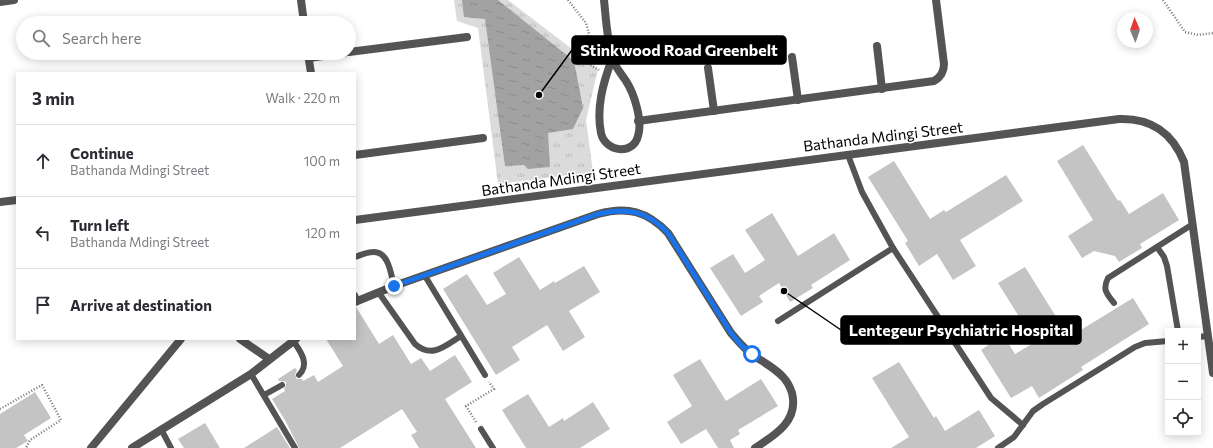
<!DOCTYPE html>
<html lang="en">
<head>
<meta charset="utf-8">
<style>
  body { margin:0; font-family:Commissioner,sans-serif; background:#f2f2f3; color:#2b2b33 }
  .controls { position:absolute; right:12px; bottom:12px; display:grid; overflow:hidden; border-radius:0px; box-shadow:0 2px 10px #0003 }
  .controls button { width:36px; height:36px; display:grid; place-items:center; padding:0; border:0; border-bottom:1px solid #e1e1e2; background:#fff; color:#2b2b33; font:20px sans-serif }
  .compass { position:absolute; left:1117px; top:12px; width:36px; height:36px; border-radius:50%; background:#fff; box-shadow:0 2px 10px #0003; rotate:358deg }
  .stop { position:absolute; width:12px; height:12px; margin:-9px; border:3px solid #1a73e8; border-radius:50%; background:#fff }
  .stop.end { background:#1a73e8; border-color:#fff; box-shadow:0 1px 4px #0008 }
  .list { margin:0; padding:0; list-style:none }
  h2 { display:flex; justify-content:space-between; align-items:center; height:52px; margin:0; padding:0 16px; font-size:17px }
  h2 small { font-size:13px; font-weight:400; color:#7c7c81 }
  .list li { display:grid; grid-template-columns:26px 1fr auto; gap:12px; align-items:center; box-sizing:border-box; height:72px; padding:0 16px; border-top:1px solid #e1e1e2 }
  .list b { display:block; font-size:15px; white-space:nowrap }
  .list p { margin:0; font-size:13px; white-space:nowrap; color:#7c7c81 }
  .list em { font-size:13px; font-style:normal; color:#7c7c81 }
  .icon { flex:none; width:22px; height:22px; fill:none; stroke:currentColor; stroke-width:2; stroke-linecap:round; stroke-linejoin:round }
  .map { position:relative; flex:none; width:1213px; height:448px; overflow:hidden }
  .search { position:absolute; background:#fff; box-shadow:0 2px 10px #0003; left:16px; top:16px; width:340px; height:44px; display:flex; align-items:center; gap:10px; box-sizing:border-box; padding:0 14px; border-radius:22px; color:#7c7c81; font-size:15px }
  .panel { position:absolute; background:#fff; box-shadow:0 2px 10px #0003; left:16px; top:72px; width:340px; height:268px; border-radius:0px }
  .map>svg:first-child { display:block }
  .park { fill:url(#park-tufts) }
  .water { fill:url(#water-ripples) }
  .building { fill:#c4c4c4 }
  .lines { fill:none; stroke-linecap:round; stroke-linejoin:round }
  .path { stroke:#767676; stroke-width:2.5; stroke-dasharray:1 2; stroke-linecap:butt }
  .service { stroke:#545454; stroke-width:6 }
  .minor { stroke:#545454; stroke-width:8 }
  .route { stroke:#1a73e8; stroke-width:5 }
  .labels { text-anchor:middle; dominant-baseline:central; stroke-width:3; stroke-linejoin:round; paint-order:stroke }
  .street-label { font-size:15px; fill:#000; stroke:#fff }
  .leader { fill:none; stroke:#000; stroke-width:1.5 }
  .callout-dot { fill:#000; stroke:#fff; stroke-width:1.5 }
  .callout { fill:#000; stroke:#000; stroke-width:1.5 }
  .callout-label { font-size:16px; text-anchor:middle; font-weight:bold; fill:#fff }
</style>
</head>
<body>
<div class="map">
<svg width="1213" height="448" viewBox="0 0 1213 448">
  <defs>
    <pattern id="park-tufts" width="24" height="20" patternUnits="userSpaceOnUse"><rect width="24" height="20" fill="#dbdbdb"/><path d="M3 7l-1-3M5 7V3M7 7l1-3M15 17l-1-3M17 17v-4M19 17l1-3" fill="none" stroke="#bababa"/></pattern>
    <pattern id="water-ripples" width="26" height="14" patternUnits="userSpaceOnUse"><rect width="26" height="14" fill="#a2a2a2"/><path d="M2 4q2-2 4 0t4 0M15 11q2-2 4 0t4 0" fill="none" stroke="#8a8a8a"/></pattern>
  </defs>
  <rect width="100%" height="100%" fill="#fff"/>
  <!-- park -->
  <polygon class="park" points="454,0 508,0 598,69 586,120 593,172 498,184 478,28 457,21"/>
  <!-- water -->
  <polygon class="water" points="462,0 498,0 574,61 583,108 573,129 548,133 550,167 528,169 524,165 505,166 485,19 464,17"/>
  <!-- building -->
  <g class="building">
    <polygon points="1083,145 1118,201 1120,200 1129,214 1163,193 1179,220 1140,244 1142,248 1119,262 1115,256 1094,251 1082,258 1068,236 1093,220 1057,161"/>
    <polygon points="894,161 930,219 944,210 946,212 1006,175 1023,201 960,240 976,266 953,280 937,254 919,266 905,243 908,241 868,177"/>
    <polygon points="772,213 798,256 834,233 850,260 811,285 813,288 790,302 779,283 759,296 763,302 741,316 710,268 733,254 745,273 765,260 745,230"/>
    <polygon points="519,257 540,290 554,281 555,283 584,266 600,292 569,311 585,337 563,351 547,325 512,347 520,360 496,375 443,289 467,274 487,305 506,294 493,273"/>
    <polygon points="1025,267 1060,323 1062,322 1071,336 1133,298 1149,324 1081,367 1083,370 1039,398 1032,386 1011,398 981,350 1003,335 1015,354 1035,342 998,283"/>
    <polygon points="355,307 356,307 379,344 393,335 411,364 421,358 430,371 455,355 472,382 445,399 476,448 419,448 411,435 417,432 402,409 340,448 299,448 286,422 272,399 285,391 284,389 286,385 286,382 282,381 279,381 278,379 295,368 297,370 295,375 297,379 302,379 303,381 314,375 318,382 343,366 326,339 355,339"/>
    <polygon points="700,359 726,401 761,379 778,406 738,430 740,434 730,440 734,448 718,448 706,429 681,444 667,422 692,406 673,375"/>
    <polygon points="899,362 934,418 936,416 945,431 979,410 995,436 976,448 891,448 909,437 872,378"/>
    <polygon points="35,392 51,418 24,435 28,441 16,448 0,448 0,414"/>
    <polygon points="528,394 549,427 563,418 564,421 593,402 610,429 580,448 526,448 502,410"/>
    <polygon points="205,423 220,448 184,448 178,439"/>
    <polygon points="277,427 290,448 244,448"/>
  </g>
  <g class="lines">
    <!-- path -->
    <g class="path">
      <polyline points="568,0 586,23 589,34 580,53 587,63 599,70"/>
      <polyline points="1163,0 1185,32 1198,35 1213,33"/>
      <polyline points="0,409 42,385 61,420 30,440 26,448"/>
      <polyline points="476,422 466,406 494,389 489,382"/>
    </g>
    <!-- service -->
    <g class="service">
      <polyline points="848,155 862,192 893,248 991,398 1023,425"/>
      <polyline points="1157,247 1164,257 1167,266 1178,331"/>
      <path d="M355,257C361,255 367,252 373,252C389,251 391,275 394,286"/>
      <polyline points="425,276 485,375"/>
      <path d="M379,293L415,344C432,359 445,346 461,336"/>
      <polyline points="355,295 357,301"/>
      <path d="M1114,303C1107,294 1102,290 1108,278L1193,224"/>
      <polyline points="778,321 893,248"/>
      <polyline points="1198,337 1208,336"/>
      <path d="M292,339C299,350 311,363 299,375"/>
      <polyline points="251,374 295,448"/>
      <polyline points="264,395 282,385"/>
      <polyline points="161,429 171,448"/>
      <polyline points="481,429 493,448"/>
      <polyline points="998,448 1014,437 1033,411 1043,404 1135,347 1145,343 1168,341"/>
    </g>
    <!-- minor -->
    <g class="minor">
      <polyline points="301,0 304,23"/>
      <path d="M604,0C606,19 607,39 612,57C614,66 621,73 626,81C634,93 643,121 638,136C633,156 605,152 601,133C596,108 603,83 612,59"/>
      <polyline points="0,2 14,0"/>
      <polyline points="877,46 882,89"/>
      <polyline points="349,52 467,37"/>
      <polyline points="308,54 311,73"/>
      <polyline points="792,57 798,100"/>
      <polyline points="309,58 344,53"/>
      <polyline points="708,68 714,111"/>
      <path d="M638,121L934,81C941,77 944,72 944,64L936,0"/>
      <polyline points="355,155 483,138"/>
      <polyline points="0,202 17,200"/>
      <path d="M355,220L1119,119C1151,118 1172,132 1184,162L1213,373"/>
      <path d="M355,302L394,286L598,214C627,206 647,211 668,233L731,333C738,341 744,349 753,355C763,362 775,368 783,377C788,382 790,387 792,393C799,421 775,435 755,448"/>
      <polyline points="240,339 269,359"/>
      <polyline points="91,448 181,339"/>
      <polyline points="132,448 251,374 296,339"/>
    </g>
  </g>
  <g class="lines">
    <!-- route -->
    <path class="route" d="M394,286L598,214C627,207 647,211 668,233L731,333L741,345L752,354"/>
  </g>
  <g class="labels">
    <!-- street labels -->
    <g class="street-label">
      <text transform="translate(883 136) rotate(-7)">Bathanda Mdingi Street</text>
      <text transform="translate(561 179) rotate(-8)">Bathanda Mdingi Street</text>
    </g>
  </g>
  <!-- callouts -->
  <path class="leader" d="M539 95L572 50M784 291L841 330"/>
  <g class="callout-dot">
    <circle cx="539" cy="95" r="4"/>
    <circle cx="784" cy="291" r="4"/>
  </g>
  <g class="callout">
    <rect x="572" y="36" width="214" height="28" rx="4"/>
    <rect x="841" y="316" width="240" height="28" rx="4"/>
  </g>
  <g class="callout-label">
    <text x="679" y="56">Stinkwood Road Greenbelt</text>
    <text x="961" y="336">Lentegeur Psychiatric Hospital</text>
  </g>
</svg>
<div class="controls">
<button>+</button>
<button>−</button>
<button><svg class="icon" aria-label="locate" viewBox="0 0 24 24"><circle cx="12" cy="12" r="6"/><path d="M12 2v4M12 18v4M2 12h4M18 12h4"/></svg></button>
</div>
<svg class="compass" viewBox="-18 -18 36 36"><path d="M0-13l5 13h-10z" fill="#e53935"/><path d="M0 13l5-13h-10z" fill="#7c7c81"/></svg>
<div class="stop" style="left:752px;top:354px"></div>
<div class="stop end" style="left:394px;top:286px"></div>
<div class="search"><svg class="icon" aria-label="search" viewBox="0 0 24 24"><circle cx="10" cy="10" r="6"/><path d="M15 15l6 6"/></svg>Search here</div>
<section class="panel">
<h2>3 min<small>Walk · 220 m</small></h2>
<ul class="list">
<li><svg class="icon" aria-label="ahead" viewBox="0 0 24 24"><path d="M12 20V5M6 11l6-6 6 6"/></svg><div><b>Continue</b><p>Bathanda Mdingi Street</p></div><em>100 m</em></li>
<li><svg class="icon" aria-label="left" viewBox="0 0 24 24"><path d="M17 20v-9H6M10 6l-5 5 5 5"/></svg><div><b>Turn left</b><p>Bathanda Mdingi Street</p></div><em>120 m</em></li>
<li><svg class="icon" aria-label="arrive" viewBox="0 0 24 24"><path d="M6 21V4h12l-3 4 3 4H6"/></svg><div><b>Arrive at destination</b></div></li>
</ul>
</section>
</div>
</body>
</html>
